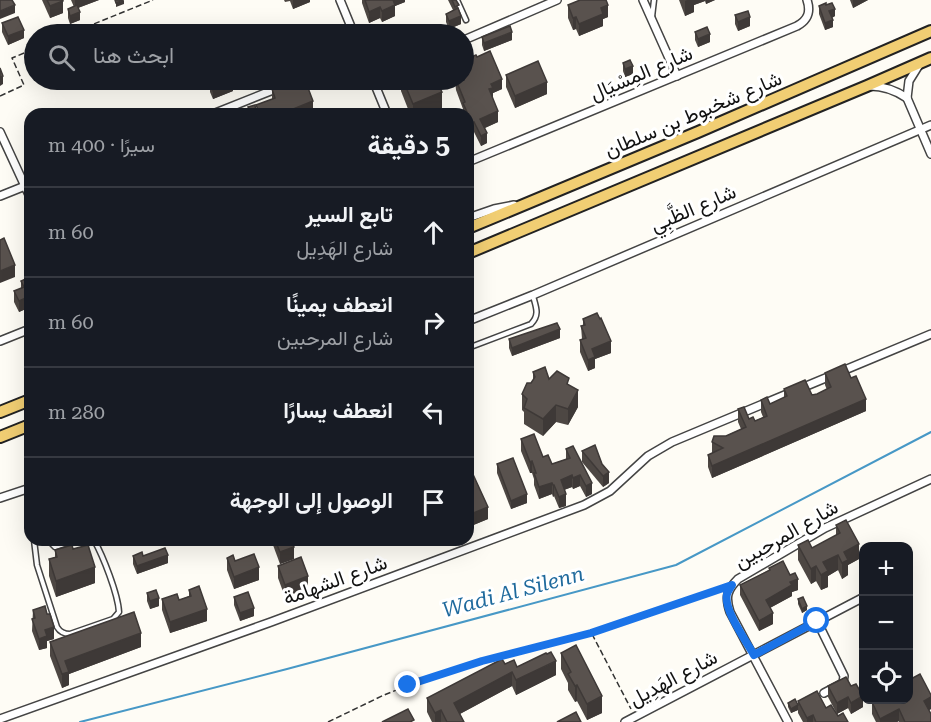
<!DOCTYPE html>
<html lang="ar">
<head>
<meta charset="utf-8">
<style>
  body { margin:0; font-family:"Roboto Serif",Vazirmatn,serif; background:#20242c; color:#f1f3f6; direction:rtl }
  .controls { position:absolute; right:18px; bottom:18px; display:grid; overflow:hidden; border-radius:12px; box-shadow:0 6px 24px #0002 }
  .controls button { width:54px; height:54px; display:grid; place-items:center; padding:0; border:0; border-bottom:2px solid #363941; background:#171b24; color:#f1f3f6; font:30px sans-serif }
  .stop { position:absolute; width:18px; height:18px; margin:-14px; border:4px solid #1a73e8; border-radius:50%; background:#fff }
  .stop.end { background:#1a73e8; border-color:#fff; box-shadow:0 2px 6px #0008 }
  .list { margin:0; padding:0; list-style:none }
  h2 { display:flex; justify-content:space-between; align-items:center; height:78px; margin:0; padding:0 24px; font-size:26px }
  h2 small { font-size:20px; font-weight:400; color:#9ea1a6 }
  .list li { display:grid; grid-template-columns:39px 1fr auto; gap:18px; align-items:center; box-sizing:border-box; height:90px; padding:0 24px; border-top:2px solid #363941 }
  .list b { display:block; font-size:22px; white-space:nowrap }
  .list p { margin:0; font-size:20px; white-space:nowrap; color:#9ea1a6 }
  .list em { font-size:20px; font-style:normal; color:#9ea1a6 }
  .icon { flex:none; width:33px; height:33px; fill:none; stroke:currentColor; stroke-width:2; stroke-linecap:round; stroke-linejoin:round }
  .map { position:relative; flex:none; width:931px; height:722px; overflow:hidden; direction:ltr }
  .search { position:absolute; background:#171b24; box-shadow:0 6px 24px #0002; left:24px; top:24px; width:450px; height:66px; display:flex; align-items:center; gap:15px; box-sizing:border-box; padding:0 21px; border-radius:33px; color:#9ea1a6; font-size:22px }
  .panel { position:absolute; background:#171b24; box-shadow:0 6px 24px #0002; left:24px; top:108px; width:450px; height:438px; border-radius:18px; direction:rtl }
  .map>svg:first-child { display:block }
  .lines { fill:none; stroke-linecap:round; stroke-linejoin:round }
  .stream { stroke:#4798c6; stroke-width:2 }
  .lane-casing { stroke:#444; stroke-width:7 }
  .street-casing { stroke:#444; stroke-width:10 }
  .primary-casing { stroke:#222; stroke-width:14 }
  .path { stroke:#333; stroke-width:1.5; stroke-dasharray:6 3; stroke-linecap:butt }
  .lane { stroke:#fff; stroke-width:4 }
  .street { stroke:#fff; stroke-width:7 }
  .primary { stroke:#f1ce73; stroke-width:10 }
  .wall { fill:#4d4743 }
  .shaded-wall { fill:#3e3937 }
  .building { fill:#59524e; stroke:#3e3937; stroke-width:1.5 }
  .route { stroke:#1a73e8; stroke-width:8 }
  .labels { text-anchor:middle; dominant-baseline:central; stroke-width:6; stroke-linejoin:round; paint-order:stroke }
  .street-label { font-size:20px; fill:#111; stroke:#fff }
  .water-label { font-size:21px; font-style:italic; fill:#1f6a9d; stroke:#fff }
</style>
</head>
<body>
<div class="map">
<svg width="931" height="722" viewBox="0 0 931 722">
  <rect width="100%" height="100%" fill="#fefcf5"/>
  <g class="lines">
    <!-- stream -->
    <polyline class="stream" points="80,722 287,669 676,565 931,432"/>
    <defs>
      <g id="lane">
        <polyline points="457,0 466,20"/>
        <polyline points="652,17 654,0"/>
        <path d="M468,348L531,324C540,315 536,307 533,296"/>
        <path d="M34,540L37,565L57,627C60,632 64,634 70,634L113,619L119,612C118,594 103,556 94,540"/>
        <polyline points="50,540 52,544 55,547 64,544 68,540"/>
      </g>
      <g id="street">
        <polyline points="340,0 354,34"/>
        <polyline points="643,0 677,76"/>
        <polyline points="464,40 557,0"/>
        <polyline points="919,65 909,81 907,98 931,154"/>
        <polyline points="373,80 387,114"/>
        <path d="M870,86C884,86 895,90 907,98"/>
        <polyline points="213,114 278,88"/>
        <polyline points="0,132 30,197"/>
        <path d="M468,162L797,26C808,20 811,12 807,0"/>
        <polyline points="0,196 25,186"/>
        <polyline points="468,218 494,209 514,205"/>
        <polyline points="468,321 533,295 931,125"/>
        <polyline points="0,341 30,329"/>
        <polyline points="0,498 30,488"/>
        <polyline points="817,621 844,676 843,683 824,693"/>
        <polyline points="0,719 271,622 584,505 610,491 648,456 672,442 931,334"/>
        <polyline points="625,722 864,597"/>
        <path d="M788,722L730,612C725,597 727,590 738,579L825,528L931,479"/>
      </g>
      <g id="primary">
        <polyline points="468,228 698,132 931,31"/>
        <polyline points="468,253 867,86 931,58"/>
        <polyline points="0,412 30,400"/>
        <polyline points="0,437 30,425"/>
      </g>
    </defs>
    <!-- lane casing -->
    <use href="#lane" class="lane-casing"/>
    <!-- street casing -->
    <use href="#street" class="street-casing"/>
    <!-- primary casing -->
    <use href="#primary" class="primary-casing"/>
    <!-- path -->
    <g class="path">
      <polyline points="69,34 153,0"/>
      <polyline points="0,96 24,85 12,58 34,49"/>
      <polyline points="592,634 631,709"/>
      <polyline points="328,722 384,695 432,676 482,661 591,633 722,588"/>
    </g>
    <!-- lane -->
    <use href="#lane" class="lane"/>
    <!-- street -->
    <use href="#street" class="street"/>
    <!-- primary -->
    <use href="#primary" class="primary"/>
  </g>
  <!-- wall -->
  <g class="wall">
    <polygon points="42,0 63,0 63,13 50,18"/>
    <polygon points="71,0 99,0 78,8 80,20 70,24 68,18 68,9 74,7"/>
    <polygon points="284,0 310,0 310,2 293,9 290,1 285,2"/>
    <polygon points="362,0 405,0 405,2 395,6 395,16 382,22 380,18 369,23 362,3"/>
    <polygon points="448,0 456,0 461,24 449,29 446,22 446,14 453,10"/>
    <polygon points="679,0 715,0 706,4 705,1 694,5 694,12 685,16"/>
    <polygon points="850,0 868,0 853,8"/>
    <polygon points="568,5 608,17 603,19 603,26 579,36 576,29 573,30 568,18"/>
    <polygon points="819,6 835,16 832,18 833,27 825,30 819,14"/>
    <polygon points="735,15 750,26 738,31 735,24"/>
    <polygon points="2,23 24,38 8,45 2,32"/>
    <polygon points="695,32 710,42 698,47 695,40"/>
    <polygon points="482,37 512,40 484,51 482,45"/>
    <polygon points="477,57 502,89 493,93 493,99 498,122 485,128 487,143 481,146 474,132 469,135 468,132 468,114 463,114 463,109 456,90 455,80 464,80"/>
    <polygon points="623,63 633,74 625,77 623,71"/>
    <polygon points="506,75 547,94 515,108 506,87"/>
    <polygon points="220,80 232,80 233,91 213,99 210,92 210,84"/>
    <polygon points="401,80 436,80 442,108 427,114 410,114 401,91"/>
    <polygon points="272,89 313,113 311,114 249,114 248,107 256,108 272,100"/>
    <polygon points="30,277 30,313 28,308 19,312 14,302 14,291 21,288 21,281"/>
    <polygon points="583,319 611,353 595,359 595,368 588,371 580,352 580,340 582,339 581,326 583,326"/>
    <polygon points="560,338 512,356 509,348 509,339"/>
    <polygon points="533,372 549,379 569,385 578,407 568,425 556,422 543,436 524,424 524,412 522,410 522,394 533,380"/>
    <polygon points="825,373 866,411 712,478 708,467 708,455 712,453 712,442 741,429 738,422 738,409 749,419 755,421 763,417 761,412 761,400 770,404 784,398 784,389 812,395 817,394 827,390 825,385"/>
    <polygon points="521,439 552,464 566,459 566,449 592,494 586,497 580,486 573,489 572,487 564,490 566,506 559,508 554,496 553,497 552,494 539,499 534,485 534,479 532,473 530,473 521,451"/>
    <polygon points="582,451 609,483 603,487 582,462"/>
    <polygon points="497,464 527,503 511,509 497,473"/>
    <polygon points="468,471 488,519 471,526 468,519"/>
    <polygon points="836,525 859,559 848,565 848,575 842,579 838,570 828,576 828,587 821,590 816,581 811,584 798,560 798,545 812,548 836,536"/>
    <polygon points="273,540 292,540 294,559 280,564 273,545"/>
    <polygon points="73,549 95,583 56,597 49,576 49,559 55,557 55,550"/>
    <polygon points="133,556 143,556 168,563 137,574 133,564"/>
    <polygon points="227,558 235,561 259,580 234,589 227,570"/>
    <polygon points="278,566 308,588 285,597 278,578"/>
    <polygon points="769,568 798,590 792,592 792,596 770,608 773,624 759,631 740,595 740,585 769,570"/>
    <polygon points="189,590 207,621 170,633 162,610 162,599 179,600 189,596"/>
    <polygon points="147,593 159,606 150,609 147,601"/>
    <polygon points="234,597 254,616 240,621 234,605"/>
    <polygon points="798,599 807,610 802,613 798,604"/>
    <polygon points="33,610 54,639 47,641 47,648 39,650 32,631"/>
    <polygon points="50,642 141,647 69,674 69,685 62,688 50,656"/>
    <polygon points="561,653 602,713 587,720 577,701 575,702 568,690 568,683 561,669"/>
    <polygon points="505,664 556,675 516,695 512,686 460,714 464,722 432,722 427,712 427,698"/>
    <polygon points="846,677 863,707 851,714 848,708 837,714 828,697 828,686"/>
    <polygon points="931,695 931,709 929,710 931,722 899,722 899,721 897,722 876,722 872,714 872,702"/>
    <polygon points="798,701 826,708 848,722 803,722 798,713 798,710 791,713 788,707 788,703 798,705"/>
  </g>
  <!-- shaded-wall -->
  <g class="shaded-wall">
    <polygon points="75,0 99,0 75,9"/>
    <polygon points="124,0 124,4 116,7 116,3"/>
    <polygon points="293,0 310,0 310,2 293,9"/>
    <polygon points="391,0 405,0 405,2 395,6 395,16 382,22 382,11"/>
    <polygon points="687,0 705,0 705,1 694,5 694,12 685,16 685,1"/>
    <polygon points="706,0 715,0 706,4"/>
    <polygon points="853,0 868,0 853,8"/>
    <polygon points="63,1 63,13 50,18 50,6"/>
    <polygon points="15,5 15,13 0,19 0,11"/>
    <polygon points="608,5 608,17 603,19 603,26 579,36 579,24 601,8"/>
    <polygon points="380,7 380,18 369,23 369,12"/>
    <polygon points="835,9 835,16 829,19 829,11"/>
    <polygon points="80,12 80,20 70,24 70,16"/>
    <polygon points="461,16 461,24 449,29 449,21"/>
    <polygon points="576,17 576,29 573,30 573,18"/>
    <polygon points="750,17 750,26 738,31 738,22"/>
    <polygon points="833,20 833,27 825,30 825,23"/>
    <polygon points="24,30 24,38 8,45 8,36"/>
    <polygon points="512,32 512,40 484,51 484,43"/>
    <polygon points="710,34 710,42 698,47 698,39"/>
    <polygon points="633,66 633,74 625,77 625,69"/>
    <polygon points="3,76 3,84 0,86 0,77"/>
    <polygon points="502,79 502,89 493,93 493,98 489,100 489,89 491,84"/>
    <polygon points="547,82 547,94 515,108 515,96"/>
    <polygon points="233,83 233,91 213,99 213,91"/>
    <polygon points="442,92 442,108 427,114 413,114 413,104"/>
    <polygon points="313,101 313,113 311,114 281,114"/>
    <polygon points="498,111 498,122 480,130 480,119"/>
    <polygon points="474,122 474,132 469,135 469,124"/>
    <polygon points="487,133 487,143 481,146 481,136"/>
    <polygon points="15,265 15,277 0,283 0,271"/>
    <polygon points="28,297 28,308 19,312 19,301"/>
    <polygon points="560,329 560,338 512,356 512,348"/>
    <polygon points="611,341 611,353 595,359 595,368 588,371 588,360 592,349"/>
    <polygon points="468,363 470,363 470,371 468,372"/>
    <polygon points="578,390 578,407 568,425 568,409"/>
    <polygon points="866,399 866,411 712,478 712,466"/>
    <polygon points="556,405 556,422 543,436 543,419"/>
    <polygon points="532,461 532,473 530,473 530,462"/>
    <polygon points="609,472 609,483 603,487 603,476"/>
    <polygon points="572,475 572,487 561,491 561,480"/>
    <polygon points="580,475 580,486 573,489 573,478"/>
    <polygon points="552,483 552,494 539,499 539,487"/>
    <polygon points="592,483 592,494 586,497 586,486"/>
    <polygon points="553,485 554,485 554,496 553,497"/>
    <polygon points="527,494 527,503 511,509 511,501"/>
    <polygon points="566,494 566,506 559,508 559,497"/>
    <polygon points="488,507 488,519 471,526 471,514"/>
    <polygon points="212,540 226,540 212,546"/>
    <polygon points="859,544 859,559 848,565 848,575 842,579 842,563 844,552"/>
    <polygon points="294,547 294,559 280,564 280,552"/>
    <polygon points="168,555 168,563 137,574 137,566"/>
    <polygon points="838,555 838,570 828,576 828,587 821,590 821,575 823,562"/>
    <polygon points="816,566 816,581 811,584 811,569"/>
    <polygon points="95,567 95,583 56,597 56,581"/>
    <polygon points="259,567 259,580 234,589 234,577"/>
    <polygon points="308,576 308,588 285,597 285,585"/>
    <polygon points="798,579 798,590 792,592 792,596 766,610 766,600 790,582"/>
    <polygon points="159,598 159,606 150,609 150,601"/>
    <polygon points="807,606 807,610 802,613 802,609"/>
    <polygon points="254,608 254,616 240,621 240,613"/>
    <polygon points="207,609 207,621 170,633 170,622"/>
    <polygon points="773,613 773,624 759,631 759,621"/>
    <polygon points="54,627 54,639 47,641 47,648 39,650 39,639 45,630"/>
    <polygon points="141,633 141,647 69,674 69,685 62,688 62,674 65,661"/>
    <polygon points="556,661 556,675 516,695 516,680"/>
    <polygon points="512,672 512,686 454,717 454,703"/>
    <polygon points="577,685 577,701 575,702 575,686"/>
    <polygon points="602,696 602,713 587,720 587,704"/>
    <polygon points="863,696 863,707 851,714 851,703"/>
    <polygon points="848,697 848,708 837,714 837,703"/>
    <polygon points="931,697 931,709 924,713 924,701"/>
    <polygon points="798,705 798,710 791,713 791,709"/>
    <polygon points="899,709 899,721 897,722 880,722 880,719"/>
    <polygon points="441,710 441,722 435,722 435,713"/>
    <polygon points="813,715 813,722 807,722 807,718"/>
  </g>
  <!-- building -->
  <g class="building">
    <polygon points="0,0 12,0 15,5 0,11"/>
    <polygon points="47,0 63,0 63,1 50,6"/>
    <polygon points="115,0 123,0 116,3"/>
    <polygon points="365,0 393,0 395,5 382,11 380,7 369,12"/>
    <polygon points="452,0 456,0 459,5 455,7"/>
    <polygon points="580,0 606,0 608,5 601,8 603,14 579,24 576,17 573,18 568,5"/>
    <polygon points="826,3 826,5 832,3 835,9 829,11 833,20 825,23 819,6"/>
    <polygon points="77,5 80,12 70,16 68,9"/>
    <polygon points="458,8 461,16 449,21 446,14"/>
    <polygon points="748,11 750,17 738,22 735,15"/>
    <polygon points="18,17 24,30 8,36 2,23"/>
    <polygon points="510,26 512,32 484,43 482,37"/>
    <polygon points="707,27 710,34 698,39 695,32"/>
    <polygon points="490,51 502,79 491,84 493,88 489,89 498,111 480,119 487,133 481,136 474,122 469,124 468,121 468,114 465,114 464,113 467,112 463,103 465,102 456,80 464,80 464,60 476,55 477,57"/>
    <polygon points="630,60 633,66 625,69 623,63"/>
    <polygon points="538,61 547,82 515,96 506,75"/>
    <polygon points="0,68 3,76 0,77"/>
    <polygon points="222,80 232,80 233,83 213,91 210,84"/>
    <polygon points="298,80 305,80 313,101 281,114 260,114 256,105 275,98 272,89"/>
    <polygon points="403,80 436,80 442,92 413,104"/>
    <polygon points="255,105 256,112 251,114 248,107"/>
    <polygon points="244,111 245,114 235,114"/>
    <polygon points="4,238 15,265 0,271 0,240"/>
    <polygon points="30,277 30,302 28,297 19,301 14,291 24,287 21,281"/>
    <polygon points="597,313 600,319 601,318 611,341 592,349 595,357 588,360 580,340 586,338 581,326 585,325 583,319"/>
    <polygon points="557,323 560,329 512,348 509,339"/>
    <polygon points="845,364 851,378 856,376 866,399 712,466 708,455 723,448 712,442 714,436 726,436 746,427 738,409 744,407 749,419 753,417 755,421 767,416 761,400 767,397 770,404 787,396 784,389 805,380 812,395 817,394 831,387 825,373"/>
    <polygon points="545,367 549,379 557,371 569,378 567,384 578,390 568,409 556,405 543,419 524,408 527,399 522,394 527,383 531,383 535,377 533,372"/>
    <polygon points="534,434 543,457 548,455 552,464 570,458 566,449 573,446 592,483 586,486 580,475 573,478 572,475 561,480 566,494 559,497 554,485 553,485 552,483 539,487 534,473 536,473 532,461 530,462 521,439"/>
    <polygon points="595,445 602,464 609,472 603,476 582,451"/>
    <polygon points="513,458 527,494 511,501 497,464"/>
    <polygon points="471,470 488,507 471,514 468,507 468,471"/>
    <polygon points="846,520 859,544 844,552 848,560 842,563 838,555 823,562 828,571 821,575 816,566 811,569 798,545 808,540 812,548 840,533 836,525"/>
    <polygon points="275,540 292,540 294,547 280,552"/>
    <polygon points="72,545 73,549 88,545 95,567 56,581 49,559 57,557 55,550"/>
    <polygon points="165,548 168,555 137,566 133,556 142,552 143,556"/>
    <polygon points="254,554 259,567 234,577 227,558 233,555 235,561"/>
    <polygon points="301,557 308,576 285,585 278,566"/>
    <polygon points="783,561 790,575 795,573 798,579 790,582 792,585 766,600 773,613 759,621 740,585 770,570 769,568"/>
    <polygon points="199,586 207,609 170,622 162,599 177,594 179,600 191,596 189,590"/>
    <polygon points="156,590 159,598 150,601 147,593"/>
    <polygon points="248,592 254,608 240,613 234,597"/>
    <polygon points="803,597 807,606 802,609 798,599"/>
    <polygon points="45,606 47,614 50,614 54,627 45,630 47,636 39,639 32,619 35,618 33,610"/>
    <polygon points="134,612 141,633 65,661 69,672 62,674 50,642"/>
    <polygon points="576,645 602,696 587,704 577,685 575,686 568,674 571,672 561,653"/>
    <polygon points="551,652 556,661 516,680 512,672 454,703 464,722 447,722 441,710 435,713 427,698 502,659 505,664 514,660 517,667 546,653 547,654"/>
    <polygon points="920,674 931,695 931,697 924,701 931,714 931,722 905,722 899,709 880,719 872,702 878,699 909,699 909,680"/>
    <polygon points="846,677 851,686 856,684 863,696 851,703 848,697 837,703 828,686"/>
    <polygon points="817,691 826,708 831,705 838,716 843,713 848,722 816,722 813,715 807,718 798,701"/>
    <polygon points="795,699 798,705 791,709 788,703"/>
    <polygon points="408,709 414,720 410,722 382,722"/>
    <polygon points="576,712 581,722 557,722"/>
  </g>
  <g class="lines">
    <!-- route -->
    <path class="route" d="M408,685L482,661L591,633L732,585C730,588 728,591 727,594C723,609 746,641 754,655L817,621"/>
  </g>
  <g class="labels">
    <!-- street labels -->
    <g class="street-label">
      <text transform="translate(641 73) rotate(-23)">شارع المِسْيَال</text>
      <text transform="translate(693 114) rotate(-23)">شارع شخبوط بن سلطان</text>
      <text transform="translate(693 208) rotate(-23)">شارع الظَّبِي</text>
      <text transform="translate(786 534) rotate(-30)">شارع المرحبين</text>
      <text transform="translate(335 580) rotate(-20)">شارع الشهامة</text>
      <text transform="translate(673 678) rotate(-28)">شارع الهَدِيل</text>
    </g>
    <!-- water labels -->
    <g class="water-label">
      <text transform="translate(513 592) rotate(-15)">Wadi Al Silenn</text>
    </g>
  </g>
</svg>
<div class="controls">
<button>+</button>
<button>−</button>
<button><svg class="icon" aria-label="locate" viewBox="0 0 24 24"><circle cx="12" cy="12" r="6"/><path d="M12 2v4M12 18v4M2 12h4M18 12h4"/></svg></button>
</div>
<div class="stop" style="left:817px;top:621px"></div>
<div class="stop end" style="left:408px;top:685px"></div>
<div class="search"><svg class="icon" aria-label="search" viewBox="0 0 24 24"><circle cx="10" cy="10" r="6"/><path d="M15 15l6 6"/></svg>ابحث هنا</div>
<section class="panel">
<h2>5 دقيقة<small>سيرًا · 400 m</small></h2>
<ul class="list">
<li><svg class="icon" aria-label="ahead" viewBox="0 0 24 24"><path d="M12 20V5M6 11l6-6 6 6"/></svg><div><b>تابع السير</b><p>شارع الهَدِيل</p></div><em>60 m</em></li>
<li><svg class="icon" aria-label="right" viewBox="0 0 24 24"><path d="M7 20v-9h11M14 6l5 5-5 5"/></svg><div><b>انعطف يمينًا</b><p>شارع المرحبين</p></div><em>60 m</em></li>
<li><svg class="icon" aria-label="left" viewBox="0 0 24 24"><path d="M17 20v-9H6M10 6l-5 5 5 5"/></svg><div><b>انعطف يسارًا</b></div><em>280 m</em></li>
<li><svg class="icon" aria-label="arrive" viewBox="0 0 24 24"><path d="M6 21V4h12l-3 4 3 4H6"/></svg><div><b>الوصول إلى الوجهة</b></div></li>
</ul>
</section>
</div>
</body>
</html>
